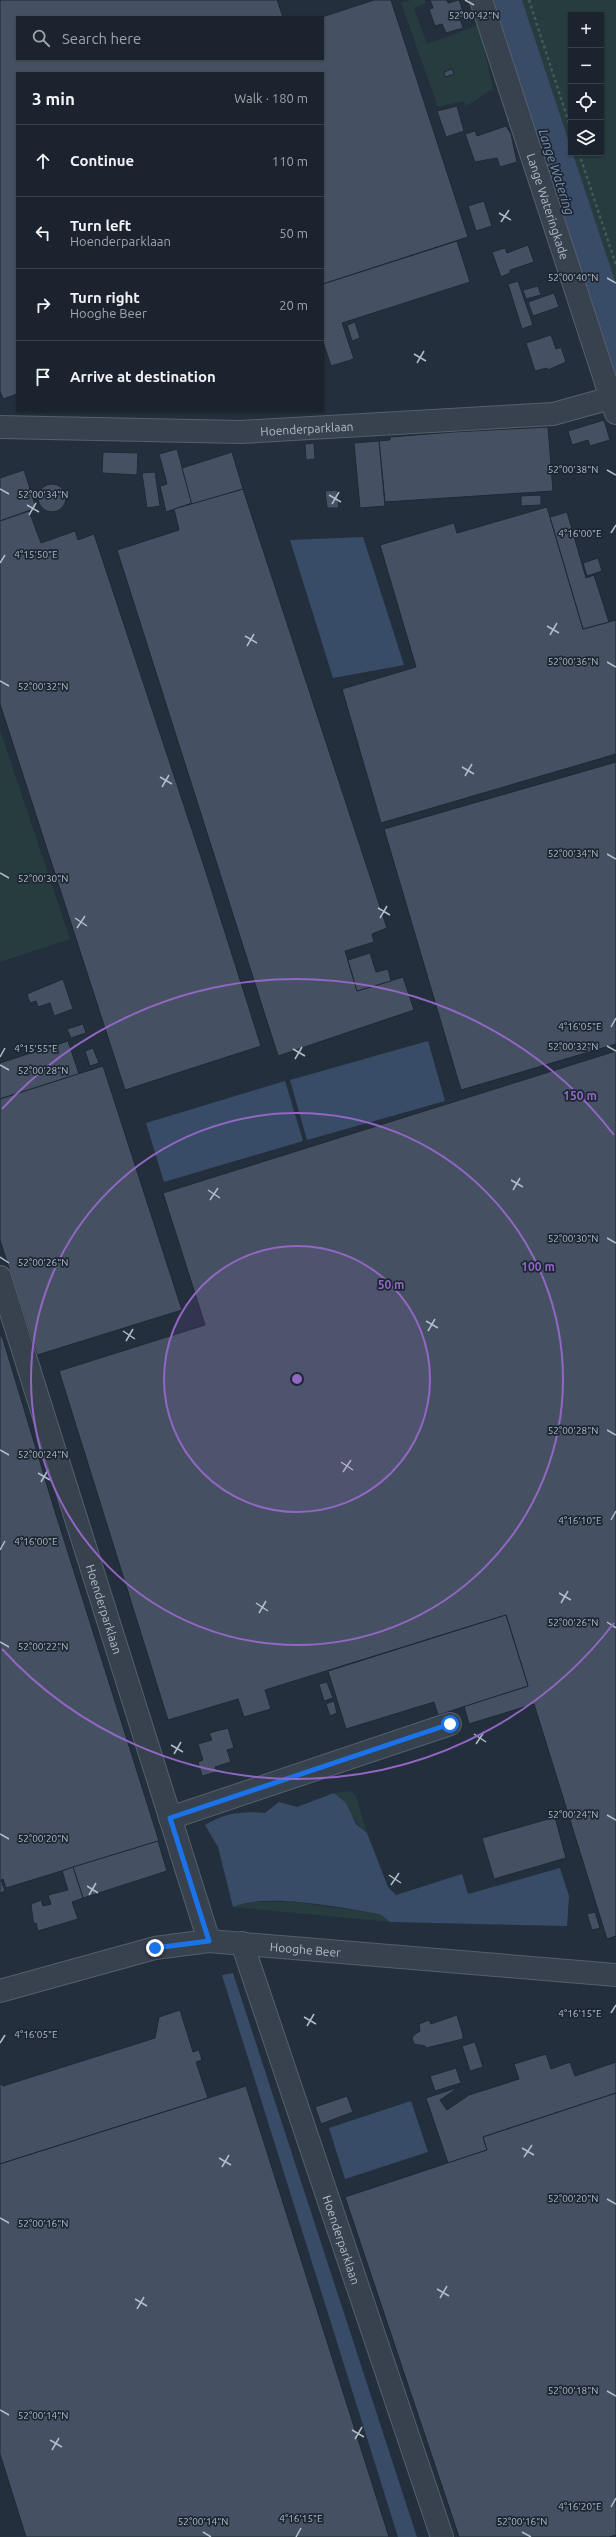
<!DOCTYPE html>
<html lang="en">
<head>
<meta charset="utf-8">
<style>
  body { margin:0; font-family:Ubuntu,sans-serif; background:#242b36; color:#f1f3f6 }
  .controls { position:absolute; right:12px; top:12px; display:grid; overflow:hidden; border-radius:0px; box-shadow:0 1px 3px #0004 }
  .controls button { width:36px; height:36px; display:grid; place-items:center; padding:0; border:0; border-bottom:1px solid #39404a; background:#1b232e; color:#f1f3f6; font:20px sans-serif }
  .stop { position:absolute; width:12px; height:12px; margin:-9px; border:3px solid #1a73e8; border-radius:50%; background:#fff }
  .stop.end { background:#1a73e8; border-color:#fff; box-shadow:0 1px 4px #0008 }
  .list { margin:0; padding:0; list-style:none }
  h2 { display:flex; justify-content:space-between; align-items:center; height:52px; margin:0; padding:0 16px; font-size:17px }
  h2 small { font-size:13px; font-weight:400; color:#a0a4aa }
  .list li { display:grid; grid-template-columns:26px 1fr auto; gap:12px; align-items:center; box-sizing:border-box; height:72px; padding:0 16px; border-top:1px solid #39404a }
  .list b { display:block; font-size:15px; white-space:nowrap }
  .list p { margin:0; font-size:13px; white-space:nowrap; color:#a0a4aa }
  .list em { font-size:13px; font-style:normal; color:#a0a4aa }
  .icon { flex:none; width:22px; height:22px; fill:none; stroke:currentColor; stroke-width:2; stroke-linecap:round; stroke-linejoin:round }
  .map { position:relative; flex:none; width:616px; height:2537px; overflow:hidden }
  .search { position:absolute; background:#1b232e; box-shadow:0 1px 3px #0004; left:16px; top:16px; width:308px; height:44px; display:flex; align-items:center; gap:10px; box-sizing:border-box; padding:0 14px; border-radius:0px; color:#a0a4aa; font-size:15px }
  .panel { position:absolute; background:#1b232e; box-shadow:0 1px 3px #0004; left:16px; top:72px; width:308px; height:340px; border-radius:0px }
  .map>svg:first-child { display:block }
  .green { fill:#263c3f }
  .water { fill:#394c67 }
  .building { fill:#455162; stroke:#1f2835 }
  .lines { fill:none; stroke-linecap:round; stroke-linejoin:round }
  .minor-casing { stroke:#565f6c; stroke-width:24 }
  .path { stroke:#44595c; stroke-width:2.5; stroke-dasharray:3 3; stroke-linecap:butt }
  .minor { stroke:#38414e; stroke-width:22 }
  .route { stroke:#1a73e8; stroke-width:5 }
  .ticks { fill:none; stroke:#b4bcc9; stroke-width:1.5 }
  .ring { fill:none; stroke:#9266c3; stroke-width:2 }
  .labels { text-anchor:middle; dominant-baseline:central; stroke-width:3.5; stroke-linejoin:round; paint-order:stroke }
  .street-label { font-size:12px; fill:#b4bcc9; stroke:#1d2633 }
  .water-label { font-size:13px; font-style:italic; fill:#7c92b1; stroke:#1d2633 }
  .ticks-label { font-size:10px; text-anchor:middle; fill:#b4bcc9; stroke:#1d2633; stroke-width:3.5; stroke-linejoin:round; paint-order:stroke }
  .centre { fill:#9266c3; stroke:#1d2633; stroke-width:2 }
  .ring-label { font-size:12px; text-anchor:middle; font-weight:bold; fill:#9266c3; stroke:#1d2633; stroke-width:3.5; stroke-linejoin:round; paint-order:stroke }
</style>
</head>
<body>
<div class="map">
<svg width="616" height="2537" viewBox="0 0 616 2537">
  <rect width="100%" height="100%" fill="#242f3e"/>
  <!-- green -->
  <g class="green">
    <polygon points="410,0 425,0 426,3 414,8 427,44 479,25 493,89 466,106 463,101 438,107 401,3"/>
    <polygon points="522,0 616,0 616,284 572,153 601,153 601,15 571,15 571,149"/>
    <polygon points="0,730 70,939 0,962"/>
    <path d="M351,1791L356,1796L367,1833C353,1821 347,1805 334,1793Z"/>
    <polygon points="245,1902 296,1902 380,1914 390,1922 233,1907"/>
  </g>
  <!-- water -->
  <g class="water">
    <polygon points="487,0 522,0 616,284 616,391"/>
    <polygon points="363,537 404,665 333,678 290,540"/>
    <polygon points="428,1041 445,1101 307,1140 290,1080"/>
    <polygon points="285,1081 303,1141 164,1182 146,1123"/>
    <path d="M334,1793L346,1803L356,1824L367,1833L388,1887L396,1895L462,1874L468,1894L560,1868L569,1896L567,1926L390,1922L380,1914C341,1908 268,1892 233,1907L218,1847L205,1825C224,1813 243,1811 265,1813L279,1802L297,1807Z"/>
    <polygon points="233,1973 417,2537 398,2537 222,1975"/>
    <polygon points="411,2101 428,2152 345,2179 329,2128"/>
  </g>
  <!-- building -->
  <g class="building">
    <polygon points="0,0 277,0 283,17 17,17 17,59 323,59 322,17 374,0 391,0 468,237 323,284 323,73 17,73 17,394 3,399 0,391"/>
    <polygon points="430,0 447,0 448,3 459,0 465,17 460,18 463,28 446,33 442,24 435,26 429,9 433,8"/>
    <polygon points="452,69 454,74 445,77 444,72"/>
    <polygon points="457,106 464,131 446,137 437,111"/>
    <polygon points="506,126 511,134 517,162 500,167 497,158 475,162 465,134 475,131 477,136"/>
    <polygon points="484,201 492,226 476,231 468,206"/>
    <polygon points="457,241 470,282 342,323 354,359 331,366 323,342 323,284"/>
    <polygon points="528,245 534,262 510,270 510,273 501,277 492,252 505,248 507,253"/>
    <polygon points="518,281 533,325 522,329 508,284"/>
    <polygon points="538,286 541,295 526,299 523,290"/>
    <polygon points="554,293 559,307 533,316 528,302"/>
    <polygon points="355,322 360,338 352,341 347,325"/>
    <polygon points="551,335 556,349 561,347 566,362 548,370 547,368 535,371 526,343"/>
    <polygon points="604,420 610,440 590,446 588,440 572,445 568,431"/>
    <polygon points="548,427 553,491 385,502 379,441 390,440 390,437 453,432"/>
    <polygon points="379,441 385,506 360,508 354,443"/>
    <polygon points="314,443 315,459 306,460 305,444"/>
    <polygon points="177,449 192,503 166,512 160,486 167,484 159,454"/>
    <polygon points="103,452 138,453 137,475 102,473"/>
    <polygon points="232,452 243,489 192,505 182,468"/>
    <polygon points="24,470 36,508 0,521 0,478"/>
    <polygon points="155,472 160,506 147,508 142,473"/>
    <circle cx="52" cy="498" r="14"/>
    <polygon points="243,489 387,928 372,934 374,942 345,951 357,991 403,977 414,1010 278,1056 117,550 179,530 174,509"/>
    <polygon points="337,490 339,508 327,508 325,491"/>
    <polygon points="541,495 541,505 521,506 521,496"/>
    <polygon points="547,507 583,629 616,620 616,754 381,823 342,689 416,667 380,545 454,523 457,533"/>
    <polygon points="29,511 41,543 75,531 78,540 94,534 203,863 261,1046 125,1090 0,704 0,521"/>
    <polygon points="567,512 586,578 594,575 609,622 583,629 550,517"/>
    <polygon points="598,558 602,571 587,576 583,563"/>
    <polygon points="616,762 616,1044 461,1090 384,829"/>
    <polygon points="370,953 376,972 388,969 391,981 357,991 348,960"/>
    <polygon points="63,979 73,1009 54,1016 50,1003 38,1007 36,1001 30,1003 27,994"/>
    <polygon points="83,1024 86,1033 71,1038 67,1029"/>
    <polygon points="68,1041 79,1074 0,1099 0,1063"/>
    <polygon points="93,1048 99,1063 90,1066 85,1051"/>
    <polygon points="616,1051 616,1936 607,1939 534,1704 469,1724 464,1706 528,1686 506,1615 265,1690 271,1709 244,1717 238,1699 168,1720 59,1371 205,1325 163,1193"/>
    <polygon points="103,1066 182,1310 37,1355 0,1240 0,1099"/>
    <polygon points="0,1336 2,1336 53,1505 159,1841 6,1888 3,1879 1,1880 5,1891 0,1893"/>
    <polygon points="506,1615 528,1686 438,1715 434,1702 346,1729 328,1671"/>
    <polygon points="327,1682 333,1698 324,1701 319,1684"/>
    <polygon points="334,1701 337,1713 330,1716 326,1704"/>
    <polygon points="228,1728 234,1748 227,1750 231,1762 215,1767 217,1772 202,1776 198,1762 203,1760 198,1744 212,1740 209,1733"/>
    <polygon points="555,1817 566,1858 494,1879 482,1838"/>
    <polygon points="158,1841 167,1871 83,1898 73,1867"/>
    <polygon points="73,1867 83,1898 72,1902 78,1919 38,1931 36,1923 34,1924 33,1920 31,1904 41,1900 43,1906 51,1904 48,1895 68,1890 62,1871"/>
    <polygon points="595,1912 600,1928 592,1930 587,1914"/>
    <polygon points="180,2010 193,2052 199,2050 202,2060 196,2062 208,2098 0,2164 0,2083 3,2086 155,2038 159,2017"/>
    <polygon points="457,2015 463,2035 463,2039 426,2048 425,2046 414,2044 412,2038 415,2034 420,2031 419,2024 429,2020 431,2024"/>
    <polygon points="475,2042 483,2067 470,2071 462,2046"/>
    <polygon points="546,2054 551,2069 570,2062 575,2076 616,2062 616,2093 483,2137 487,2150 448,2163 426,2098 459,2087 440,2100 447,2110 469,2095 519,2079 514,2064"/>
    <polygon points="456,2068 461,2083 435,2091 430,2076"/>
    <polygon points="246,2086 389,2537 26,2537 0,2454 0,2164"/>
    <polygon points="616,2093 616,2535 609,2537 459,2537 345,2197 487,2150 483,2137"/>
    <polygon points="347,2096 353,2112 321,2124 315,2107"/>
  </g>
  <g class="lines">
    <defs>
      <g id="minor">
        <path id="s1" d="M481,0L616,413"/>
        <path id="s2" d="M0,427L241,432L553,414L611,398"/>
        <path id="s3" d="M0,1277L209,1941"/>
        <polyline points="170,1818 450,1724"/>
        <path id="s4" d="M242,1943L442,2537"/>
        <path id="s5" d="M0,1991L155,1948L209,1941L616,1975"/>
      </g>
    </defs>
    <!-- minor casing -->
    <use href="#minor" class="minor-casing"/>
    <!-- path -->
    <g class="path">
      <polyline points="529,0 571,129"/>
      <polyline points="579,153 616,265"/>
    </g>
    <!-- minor -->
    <use href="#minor" class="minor"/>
  </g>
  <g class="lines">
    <!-- route -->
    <polyline class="route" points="155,1948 209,1941 170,1818 450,1724"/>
  </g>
  <!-- ticks -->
  <path class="ticks" d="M465,0L474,5M499,213L511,220M501,222L509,210M607,278L616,283M414,354L426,361M417,363L424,351M607,470L616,475M0,489L9,494M329,495L341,502M332,504L339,492M27,505L39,512M29,515L36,503M611,533L616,525M0,563L5,555M547,626L559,633M550,635L557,623M245,636L257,643M247,646L254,634M607,662L616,667M0,681L9,686M462,767L474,774M465,776L472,764M160,777L172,784M162,787L169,775M607,854L616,859M0,873L9,878M378,908L390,915M75,918L87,926M380,918L387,906M77,928L85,916M611,1027L616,1018M607,1046L616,1051M293,1049L305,1056M0,1057L5,1048M295,1059L302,1047M0,1065L9,1070M511,1180L523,1187M208,1190L220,1198M513,1190L520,1178M210,1200L218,1188M607,1238L616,1243M0,1257L9,1263M426,1321L438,1328M123,1331L135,1339M428,1331L435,1319M126,1341L133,1329M607,1430L616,1435M0,1450L9,1455M341,1462L353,1470M343,1472L351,1460M38,1473L50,1480M41,1482L48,1470M611,1520L616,1511M0,1550L5,1541M559,1593L571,1600M256,1603L268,1611M561,1603L568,1591M259,1613L266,1601M607,1622L616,1628M0,1642L9,1647M474,1734L486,1742M476,1744L484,1732M171,1745L183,1752M174,1754L181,1742M607,1815L616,1820M0,1834L9,1839M389,1875L401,1883M391,1885L399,1873M87,1886L98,1893M89,1895L96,1883M611,2013L616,2005M304,2017L316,2024M307,2026L314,2014M0,2043L5,2035M522,2148L534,2155M524,2157L532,2145M219,2158L231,2165M222,2167L229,2155M607,2199L616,2204M0,2218L9,2223M437,2289L449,2296M440,2298L447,2286M135,2299L147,2306M137,2309L144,2297M607,2391L616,2396M0,2410L9,2415M352,2430L364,2437M355,2439L362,2427M50,2440L62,2447M52,2450L59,2438M611,2507L616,2498M203,2532L211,2537M522,2532L531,2537M296,2537L301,2528"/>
  <!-- distance rings -->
  <circle cx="297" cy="1379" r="133" fill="#9266c3" fill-opacity=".12"/>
  <g class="ring">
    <circle cx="297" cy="1379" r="133"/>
    <circle cx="297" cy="1379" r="266"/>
    <path d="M614 1623A400 400 0 0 1 2 1649M2 1109A400 400 0 0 1 614 1135"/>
  </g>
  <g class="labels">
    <!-- street labels -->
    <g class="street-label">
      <text stroke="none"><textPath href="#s1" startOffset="217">Lange Wateringkade</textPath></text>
      <text stroke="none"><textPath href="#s2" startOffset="307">Hoenderparklaan</textPath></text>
      <text stroke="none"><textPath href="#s3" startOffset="348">Hoenderparklaan</textPath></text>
      <text stroke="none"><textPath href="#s5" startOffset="312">Hooghe Beer</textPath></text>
      <text stroke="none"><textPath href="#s4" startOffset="313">Hoenderparklaan</textPath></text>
    </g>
    <!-- water labels -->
    <g class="water-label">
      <text transform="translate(557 172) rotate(72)">Lange Watering</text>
    </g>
  </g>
  <g class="ticks-label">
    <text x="474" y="19">52°00'42"N</text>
    <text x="573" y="281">52°00'40"N</text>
    <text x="573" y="473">52°00'38"N</text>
    <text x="43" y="498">52°00'34"N</text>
    <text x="580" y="537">4°16'00"E</text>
    <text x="36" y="558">4°15'50"E</text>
    <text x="573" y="665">52°00'36"N</text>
    <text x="43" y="690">52°00'32"N</text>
    <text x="573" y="857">52°00'34"N</text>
    <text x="43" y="882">52°00'30"N</text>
    <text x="580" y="1030">4°16'05"E</text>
    <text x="573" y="1050">52°00'32"N</text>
    <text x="36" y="1052">4°15'55"E</text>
    <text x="43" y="1074">52°00'28"N</text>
    <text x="573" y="1242">52°00'30"N</text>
    <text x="43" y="1266">52°00'26"N</text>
    <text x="573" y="1434">52°00'28"N</text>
    <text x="43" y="1458">52°00'24"N</text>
    <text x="580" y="1524">4°16'10"E</text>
    <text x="36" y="1545">4°16'00"E</text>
    <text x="573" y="1626">52°00'26"N</text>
    <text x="43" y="1650">52°00'22"N</text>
    <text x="573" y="1818">52°00'24"N</text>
    <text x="43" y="1842">52°00'20"N</text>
    <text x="580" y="2017">4°16'15"E</text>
    <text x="36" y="2038">4°16'05"E</text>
    <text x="573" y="2202">52°00'20"N</text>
    <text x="43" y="2227">52°00'16"N</text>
    <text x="573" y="2394">52°00'18"N</text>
    <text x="43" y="2419">52°00'14"N</text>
    <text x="580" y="2510">4°16'20"E</text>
    <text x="301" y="2522">4°16'15"E</text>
    <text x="203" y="2525">52°00'14"N</text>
    <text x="522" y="2525">52°00'16"N</text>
  </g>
  <circle cx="297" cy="1379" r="6" class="centre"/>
  <g class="ring-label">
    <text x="580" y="1100">150 m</text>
    <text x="538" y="1271">100 m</text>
    <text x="391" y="1289">50 m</text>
  </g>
</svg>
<div class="controls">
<button>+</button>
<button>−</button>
<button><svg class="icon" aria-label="locate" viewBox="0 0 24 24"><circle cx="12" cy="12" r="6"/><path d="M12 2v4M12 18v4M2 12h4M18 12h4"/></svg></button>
<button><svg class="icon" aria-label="layers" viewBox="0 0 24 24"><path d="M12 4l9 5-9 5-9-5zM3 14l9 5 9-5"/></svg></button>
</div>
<div class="stop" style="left:450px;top:1724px"></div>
<div class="stop end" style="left:155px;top:1948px"></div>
<div class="search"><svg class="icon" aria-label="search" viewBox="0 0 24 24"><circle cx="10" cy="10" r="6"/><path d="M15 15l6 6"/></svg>Search here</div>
<section class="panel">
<h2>3 min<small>Walk · 180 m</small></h2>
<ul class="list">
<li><svg class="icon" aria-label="ahead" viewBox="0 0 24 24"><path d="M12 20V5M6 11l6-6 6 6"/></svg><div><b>Continue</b></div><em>110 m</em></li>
<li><svg class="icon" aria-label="left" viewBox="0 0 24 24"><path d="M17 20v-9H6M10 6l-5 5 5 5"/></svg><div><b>Turn left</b><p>Hoenderparklaan</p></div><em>50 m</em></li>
<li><svg class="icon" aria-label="right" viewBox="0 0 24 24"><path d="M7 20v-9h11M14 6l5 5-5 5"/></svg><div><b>Turn right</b><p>Hooghe Beer</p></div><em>20 m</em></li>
<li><svg class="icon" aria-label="arrive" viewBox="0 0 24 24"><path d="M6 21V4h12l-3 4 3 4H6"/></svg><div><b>Arrive at destination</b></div></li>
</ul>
</section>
</div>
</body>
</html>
